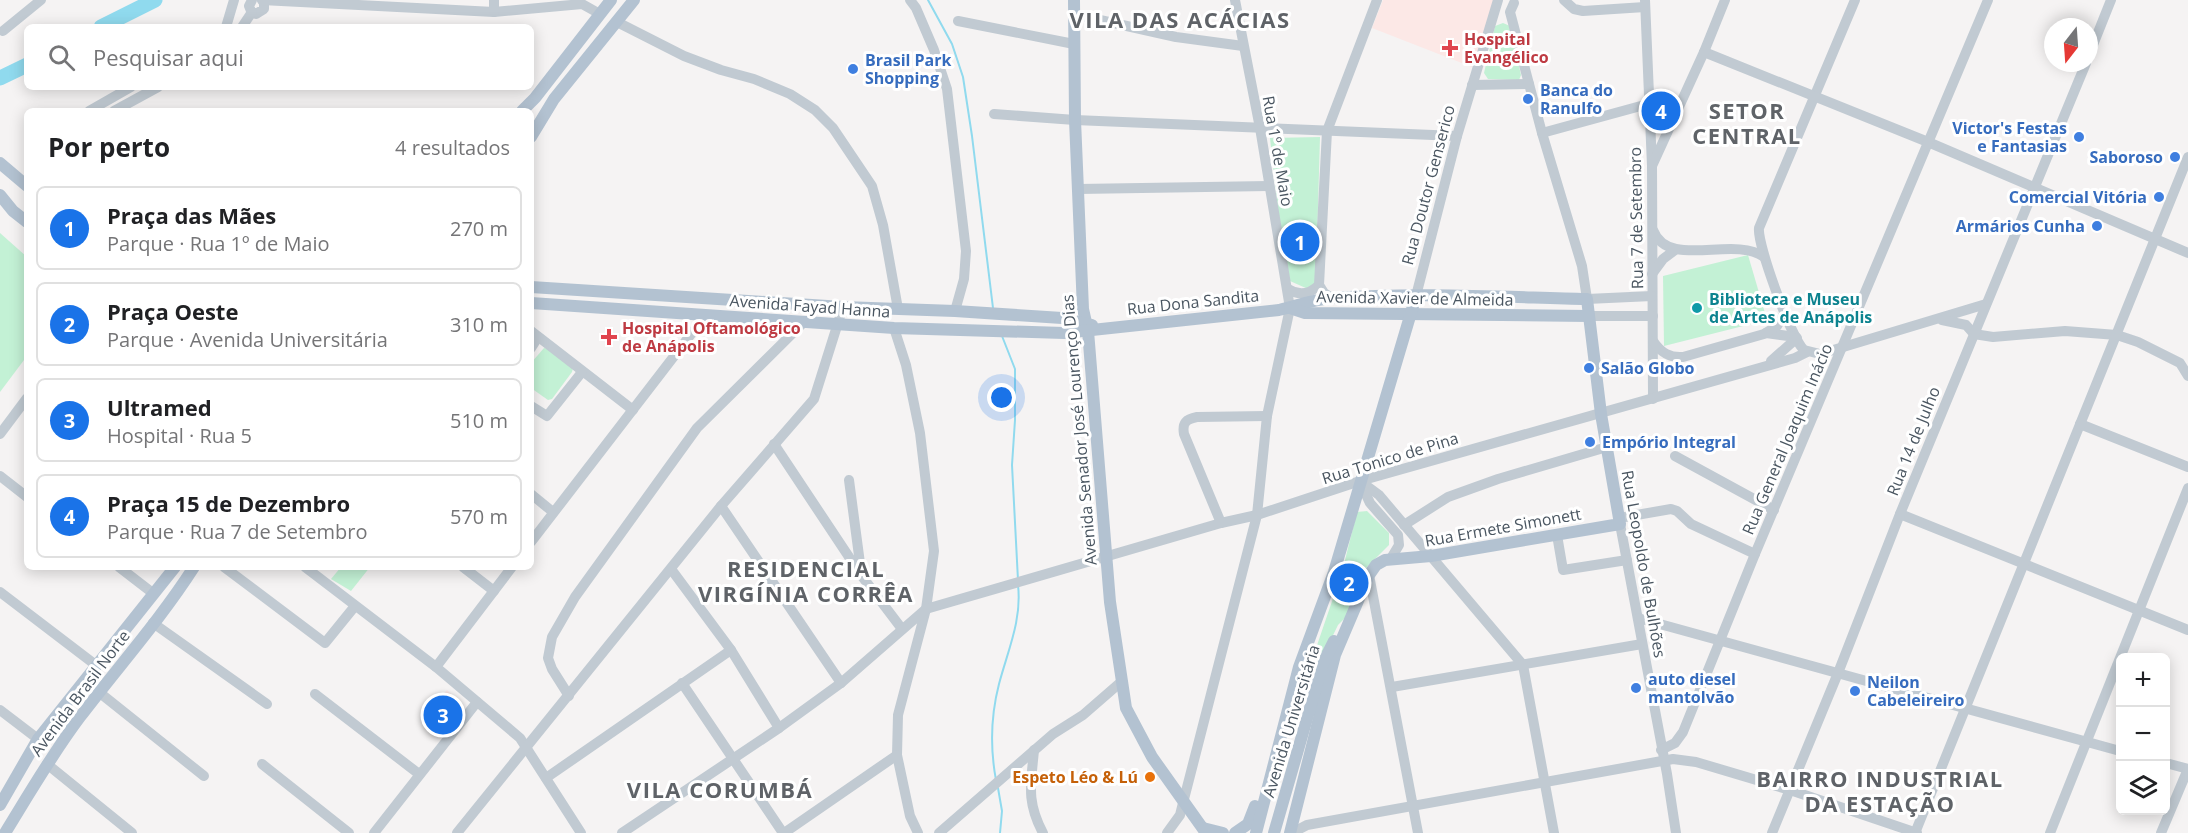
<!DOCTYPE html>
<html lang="pt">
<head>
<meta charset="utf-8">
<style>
  body { margin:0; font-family:"Open Sans",sans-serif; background:#f2f2f2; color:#202124 }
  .controls { position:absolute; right:18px; bottom:18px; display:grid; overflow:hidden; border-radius:9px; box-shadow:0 3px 15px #0003 }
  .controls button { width:54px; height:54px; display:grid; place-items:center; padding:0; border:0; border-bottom:2px solid #e0e0e0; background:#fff; color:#202124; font:30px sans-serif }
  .compass { position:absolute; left:2044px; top:18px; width:54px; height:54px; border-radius:50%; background:#fff; box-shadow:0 3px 15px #0003; rotate:197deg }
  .you { position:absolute; left:1002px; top:398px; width:21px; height:21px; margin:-15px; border:4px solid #fff; border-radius:50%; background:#1a73e8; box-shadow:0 0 0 9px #1a73e833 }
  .badge { display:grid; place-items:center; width:39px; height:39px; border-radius:50%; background:#1a73e8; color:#fff; font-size:20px; font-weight:700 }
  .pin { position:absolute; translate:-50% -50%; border:3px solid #fff; box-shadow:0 2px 6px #0006 }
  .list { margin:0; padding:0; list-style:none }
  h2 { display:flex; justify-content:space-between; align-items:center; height:78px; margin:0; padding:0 24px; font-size:26px }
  h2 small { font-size:20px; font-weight:400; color:#757577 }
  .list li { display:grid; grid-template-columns:39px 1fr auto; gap:18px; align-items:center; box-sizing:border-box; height:84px; margin:0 12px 12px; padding:0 12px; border:2px solid #e0e0e0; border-radius:9px }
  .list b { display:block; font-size:22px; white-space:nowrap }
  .list p { margin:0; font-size:20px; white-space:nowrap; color:#757577 }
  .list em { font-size:20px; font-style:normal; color:#757577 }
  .icon { flex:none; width:33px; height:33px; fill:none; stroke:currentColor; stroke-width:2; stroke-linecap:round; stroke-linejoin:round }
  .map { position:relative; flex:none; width:2188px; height:833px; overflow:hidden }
  .search { position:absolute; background:#fff; box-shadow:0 3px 15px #0003; left:24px; top:24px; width:510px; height:66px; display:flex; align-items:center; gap:15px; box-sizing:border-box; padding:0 21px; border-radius:9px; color:#757577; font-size:22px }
  .panel { position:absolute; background:#fff; box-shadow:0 3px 15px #0003; left:24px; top:108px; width:510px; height:462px; border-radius:9px }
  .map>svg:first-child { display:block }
  .medical { fill:#fce8e6 }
  .green { fill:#c3f1d5 }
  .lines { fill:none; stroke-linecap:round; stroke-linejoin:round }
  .stream { stroke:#90daee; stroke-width:2 }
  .river { stroke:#90daee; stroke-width:15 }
  .minor { stroke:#c1cad2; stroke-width:10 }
  .major { stroke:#b3c2d1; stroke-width:12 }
  .health-dot { fill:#e0444e; stroke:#fff; stroke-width:2 }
  .shop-dot { fill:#3f7fe0; stroke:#fff; stroke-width:2 }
  .culture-dot { fill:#0f9aa8; stroke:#fff; stroke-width:2 }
  .food-dot { fill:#e8710a; stroke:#fff; stroke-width:2 }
  .labels { text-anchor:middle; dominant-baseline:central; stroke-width:6; stroke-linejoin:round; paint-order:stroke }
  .health-label { font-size:16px; font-weight:bold; fill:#be3a42; stroke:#fff; text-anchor:start }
  .shop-label { font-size:16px; font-weight:bold; fill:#366cbe; stroke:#fff; text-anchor:start }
  .street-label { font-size:16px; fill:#4a5661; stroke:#fff }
  .culture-label { font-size:16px; font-weight:bold; fill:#0d838f; stroke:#fff; text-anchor:start }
  .food-label { font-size:16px; font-weight:bold; fill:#c56008; stroke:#fff; text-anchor:end }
  .district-label { font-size:22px; font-weight:bold; letter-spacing:1.5px; fill:#5f6368; stroke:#fff }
</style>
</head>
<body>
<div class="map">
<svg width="2188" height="833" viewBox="0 0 2188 833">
  <rect width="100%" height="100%" fill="#f5f3f3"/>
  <!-- medical -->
  <g class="medical">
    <polygon points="1383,0 1494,0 1472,67 1372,28"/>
    <polygon points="447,690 463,706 443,734 424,720"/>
  </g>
  <!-- green -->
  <g class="green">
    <polygon points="1503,23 1510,26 1521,75 1519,80 1488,79 1484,73 1495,26"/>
    <polygon points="1654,93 1675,95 1662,129 1657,133 1652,127"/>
    <polygon points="1320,137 1316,277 1315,284 1308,289 1290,281 1278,210 1270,138"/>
    <polygon points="0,233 27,257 27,356 0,392"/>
    <polygon points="1748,255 1767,320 1664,346 1663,276"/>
    <polygon points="544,348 549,349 573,368 572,372 552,399 548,400 531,388 531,363"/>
    <polygon points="1367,511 1389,533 1389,545 1364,570 1346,617 1338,625 1321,660 1314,667 1313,657 1342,572 1357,512"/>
    <polygon points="341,567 370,567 351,591 331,579"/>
  </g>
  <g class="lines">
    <!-- stream -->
    <g class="stream">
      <polyline points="928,0 952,44 963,77 972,136 993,308"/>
      <polyline points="1002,336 1015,369 1015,420 1012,465 1018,580"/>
      <path d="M996,780C990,748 991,715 999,684C1008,650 1022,620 1018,585"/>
      <polyline points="998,788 1002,811 1000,833"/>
    </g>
    <!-- river -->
    <g class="river">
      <polyline points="101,27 155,0"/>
      <polyline points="0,78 27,65"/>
    </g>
    <!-- minor -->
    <g class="minor">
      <polyline points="252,0 249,6 251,11 256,14 264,9 264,3 262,0"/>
      <polyline points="262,0 494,12 582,4 600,14"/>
      <polyline points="494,0 494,12"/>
      <polyline points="910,0 916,8 934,50 947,89 966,251 964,279 955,311"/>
      <polyline points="1564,0 1574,9 1583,11 1645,7"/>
      <polyline points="1645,0 1652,166 1653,399"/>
      <path d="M1855,0L1759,228C1757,244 1791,338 1804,350L1820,354L1986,304"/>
      <polyline points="1514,3 1510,12 1542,133 1582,266 1587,299 1652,296"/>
      <polyline points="1073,14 1176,37 1243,46"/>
      <polyline points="958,21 1074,44"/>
      <polyline points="617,22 684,56 721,70 754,79 790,94 815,110 833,128 872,186 883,225 898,309"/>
      <polyline points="226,27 234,0"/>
      <polyline points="242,27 252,12"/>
      <polyline points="3,31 41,0"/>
      <polyline points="1704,52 1928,142 2188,253"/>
      <polyline points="2089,55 2111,0"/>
      <polyline points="1472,85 1529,84"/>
      <polyline points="89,111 131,87"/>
      <polyline points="114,111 158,87"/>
      <polyline points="994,114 1075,120 1457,136"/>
      <polyline points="1542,133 1648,104"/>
      <polyline points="1652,166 1704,52 1725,0"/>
      <polyline points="1078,189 1269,186"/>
      <path d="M1653,230C1668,270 1733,235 1764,257"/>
      <polyline points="1652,274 1663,259 1675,250"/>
      <path d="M1288,289C1299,296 1310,294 1319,285"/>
      <polyline points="1416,296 1457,136 1498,0"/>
      <polyline points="1332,298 1324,293 1319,285 1327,131 1377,0"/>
      <polyline points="1589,316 1653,316"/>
      <polyline points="1942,320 1966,325 1974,334 1993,337 2065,331 2117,335 2138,342 2180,363 2188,376"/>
      <polyline points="894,328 906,365 920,433 934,551 926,609 898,715 897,755 910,816 918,833"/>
      <polyline points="531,331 633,410"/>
      <polyline points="1766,333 1796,337"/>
      <path d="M1653,341C1661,353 1670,358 1683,357L1764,334L1777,326L1785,312"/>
      <polyline points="531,348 538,337"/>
      <polyline points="1771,361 1797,338"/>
      <polyline points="531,406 547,416 582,372"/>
      <polyline points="2080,424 2188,467"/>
      <polyline points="0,434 27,398"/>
      <polyline points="774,444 861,575 902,629"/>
      <polyline points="1675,456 1774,510"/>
      <polyline points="0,476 27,497"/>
      <polyline points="849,480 861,571"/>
      <polyline points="1360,481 1379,495 1523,665 1554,833"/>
      <polyline points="1361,484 1370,503 1398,535 1399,545 1390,560"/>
      <polyline points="531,494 553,512"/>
      <polyline points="721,506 841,683"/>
      <polyline points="1900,514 2188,630"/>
      <polyline points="1619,518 1671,509 1677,511 1691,524 1755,554"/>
      <path d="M1221,523L1184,434C1182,423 1186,419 1197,417L1267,416"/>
      <polyline points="1620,524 1667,774 1676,833"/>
      <polyline points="1404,525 1448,497 1498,479 1607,447"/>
      <polyline points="1557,535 1563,570 1627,560"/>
      <polyline points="531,542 705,316"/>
      <polyline points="119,567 154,594"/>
      <polyline points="224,567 325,643 355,606"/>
      <polyline points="305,567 436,667 520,738 581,833"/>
      <polyline points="463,567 494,591"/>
      <polyline points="671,569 731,650 779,728"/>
      <polyline points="1369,575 1418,833"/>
      <polyline points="0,592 97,666"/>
      <polyline points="1638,618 2120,751"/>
      <polyline points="153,623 267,704"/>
      <polyline points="436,667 512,567"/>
      <polyline points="682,683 783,833"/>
      <polyline points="1392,687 1642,644"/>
      <polyline points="100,693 204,776"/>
      <polyline points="315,694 419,774"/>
      <polyline points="569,696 552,669 548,658 552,637 575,597 697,428 804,322"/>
      <polyline points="0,710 38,739"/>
      <path d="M1034,750C1031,784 1026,801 1043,833"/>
      <polyline points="1661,750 1675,743 1683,732 1755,554 1988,0"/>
      <polyline points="2166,763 2188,769"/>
      <polyline points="47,764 132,833"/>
      <polyline points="262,764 349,833"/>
      <polyline points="546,778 731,650"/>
      <polyline points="374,833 477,702"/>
      <polyline points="457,833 721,506 814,399 843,307"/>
      <polyline points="622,833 779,728 841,683 926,609 1221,523 1257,515 1360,481 1795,358 1807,352"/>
      <polyline points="784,833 897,755"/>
      <polyline points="939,833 1053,734 1083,715 1121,682"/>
      <polyline points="1167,833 1180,815 1183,803 1257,515 1267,416 1290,308 1260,128 1235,0"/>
      <polyline points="1292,833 1307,825 1673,759 1696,762 1790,790 1917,833"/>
      <polyline points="1772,833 1838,673 1900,514 2086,63"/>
      <polyline points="1915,833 2188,157"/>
      <polyline points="2050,833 2188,488"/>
      <polyline points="2161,833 2188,769"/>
    </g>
    <!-- major -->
    <g class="major">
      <polyline points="1074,0 1075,120 1083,309 1088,331 1110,602 1126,708 1152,757 1206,833"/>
      <polyline points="522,111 535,98 611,0"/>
      <polyline points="531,137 554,99 634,0"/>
      <polyline points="0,163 27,186"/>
      <polyline points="0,195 13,211 27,222"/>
      <polyline points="531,287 843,307 955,311 1062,318 1092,325"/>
      <path d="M531,303L894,328L1064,333L1279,310C1297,306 1314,299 1333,298C1417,292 1503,297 1587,299L1601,414L1620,524L1431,556L1385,560L1376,565L1369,575L1335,655L1290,833"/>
      <polyline points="1290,308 1305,313 1589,316"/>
      <polyline points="0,805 38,739 175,567"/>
      <polyline points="1203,828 1223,833"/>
      <path d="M5,833C29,794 52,754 80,717C118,667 160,620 194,567"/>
      <polyline points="1235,833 1248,824 1255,806"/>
      <polyline points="1256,833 1299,667 1334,572 1416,296"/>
      <polyline points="1274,833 1323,663 1334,641"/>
    </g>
  </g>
  <!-- markers -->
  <g class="health-dot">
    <path d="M1447 39h6v6h6v6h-6v6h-6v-6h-6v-6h6z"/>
    <path d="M606 328h6v6h6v6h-6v6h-6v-6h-6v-6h6z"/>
  </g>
  <g class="shop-dot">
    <circle cx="853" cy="69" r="6"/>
    <circle cx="1528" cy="99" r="6"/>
    <circle cx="2079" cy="137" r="6"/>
    <circle cx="2175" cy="157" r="6"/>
    <circle cx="2159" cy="197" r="6"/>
    <circle cx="2097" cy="226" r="6"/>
    <circle cx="1589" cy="368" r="6"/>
    <circle cx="1590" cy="442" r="6"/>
    <circle cx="1636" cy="688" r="6"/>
    <circle cx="1855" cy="691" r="6"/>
  </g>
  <circle class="culture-dot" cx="1697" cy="308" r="6"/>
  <circle class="food-dot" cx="1150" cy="777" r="6"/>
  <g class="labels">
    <!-- health labels -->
    <g class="health-label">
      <text x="1464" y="39">Hospital<tspan x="1464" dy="18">Evangélico</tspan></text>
      <text x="622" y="328">Hospital Oftamológico<tspan x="622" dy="18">de Anápolis</tspan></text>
    </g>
    <!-- shop labels -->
    <g class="shop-label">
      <text x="865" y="60">Brasil Park<tspan x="865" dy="18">Shopping</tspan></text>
      <text x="1540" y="90">Banca do<tspan x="1540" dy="18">Ranulfo</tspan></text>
      <text x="2067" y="128" text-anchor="end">Victor's Festas<tspan x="2067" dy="18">e Fantasias</tspan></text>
      <text x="2163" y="157" text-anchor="end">Saboroso</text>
      <text x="2147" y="197" text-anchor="end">Comercial Vitória</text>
      <text x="2085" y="226" text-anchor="end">Armários Cunha</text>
      <text x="1601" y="368">Salão Globo</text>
      <text x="1602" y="442">Empório Integral</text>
      <text x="1648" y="679">auto diesel<tspan x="1648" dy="18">mantolvão</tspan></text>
      <text x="1867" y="682">Neilon<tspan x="1867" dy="18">Cabeleireiro</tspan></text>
    </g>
    <!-- street labels -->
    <g class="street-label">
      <text transform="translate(1278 151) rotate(80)">Rua 1º de Maio</text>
      <text transform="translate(1428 185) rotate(-75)">Rua Doutor Genserico</text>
      <text transform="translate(1636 218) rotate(-91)">Rua 7 de Setembro</text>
      <text transform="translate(1415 298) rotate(1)">Avenida Xavier de Almeida</text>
      <text transform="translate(1193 302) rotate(-6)">Rua Dona Sandita</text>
      <text transform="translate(810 306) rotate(4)">Avenida Fayad Hanna</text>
      <text transform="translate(1079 430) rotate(-95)">Avenida Senador José Lourenço Dias</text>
      <text transform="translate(1787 439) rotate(-67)">Rua General Joaquim Inácio</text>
      <text transform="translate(1913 441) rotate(-68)">Rua 14 de Julho</text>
      <text transform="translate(1390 458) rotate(-17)">Rua Tonico de Pina</text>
      <text transform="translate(1503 527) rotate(-10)">Rua Ermete Simonett</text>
      <text transform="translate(1644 564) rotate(80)">Rua Leopoldo de Bulhões</text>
      <text transform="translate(80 693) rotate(-53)">Avenida Brasil Norte</text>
      <text transform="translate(1291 721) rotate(-73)">Avenida Universitária</text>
    </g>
    <!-- culture labels -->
    <g class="culture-label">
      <text x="1709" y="299">Biblioteca e Museu<tspan x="1709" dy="18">de Artes de Anápolis</tspan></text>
    </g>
    <!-- food labels -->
    <g class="food-label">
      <text x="1138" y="777">Espeto Léo &amp; Lú</text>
    </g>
    <!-- district labels -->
    <g class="district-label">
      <text x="1180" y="19">VILA DAS ACÁCIAS</text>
      <text x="1747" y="110">SETOR<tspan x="1747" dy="25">CENTRAL</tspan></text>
      <text x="806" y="568">RESIDENCIAL<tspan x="806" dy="25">VIRGÍNIA CORRÊA</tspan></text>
      <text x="1880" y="778">BAIRRO INDUSTRIAL<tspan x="1880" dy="25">DA ESTAÇÃO</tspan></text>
      <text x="720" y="789">VILA CORUMBÁ</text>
    </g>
  </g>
</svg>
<div class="controls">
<button>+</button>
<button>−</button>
<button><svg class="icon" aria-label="layers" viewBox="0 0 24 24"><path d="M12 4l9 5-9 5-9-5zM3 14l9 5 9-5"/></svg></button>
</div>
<svg class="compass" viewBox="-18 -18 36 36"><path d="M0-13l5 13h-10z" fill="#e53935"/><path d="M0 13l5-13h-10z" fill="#757577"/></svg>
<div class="you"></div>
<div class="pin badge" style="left:1300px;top:242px">1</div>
<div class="pin badge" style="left:1349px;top:583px">2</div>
<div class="pin badge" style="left:443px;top:715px">3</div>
<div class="pin badge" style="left:1661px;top:111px">4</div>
<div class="search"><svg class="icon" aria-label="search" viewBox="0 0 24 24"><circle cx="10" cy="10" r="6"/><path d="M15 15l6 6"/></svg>Pesquisar aqui</div>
<section class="panel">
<h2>Por perto<small>4 resultados</small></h2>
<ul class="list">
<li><span class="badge">1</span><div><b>Praça das Mães</b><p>Parque · Rua 1º de Maio</p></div><em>270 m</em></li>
<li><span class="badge">2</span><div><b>Praça Oeste</b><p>Parque · Avenida Universitária</p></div><em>310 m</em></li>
<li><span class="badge">3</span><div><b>Ultramed</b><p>Hospital · Rua 5</p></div><em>510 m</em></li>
<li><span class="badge">4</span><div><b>Praça 15 de Dezembro</b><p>Parque · Rua 7 de Setembro</p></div><em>570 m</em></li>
</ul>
</section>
</div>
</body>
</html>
